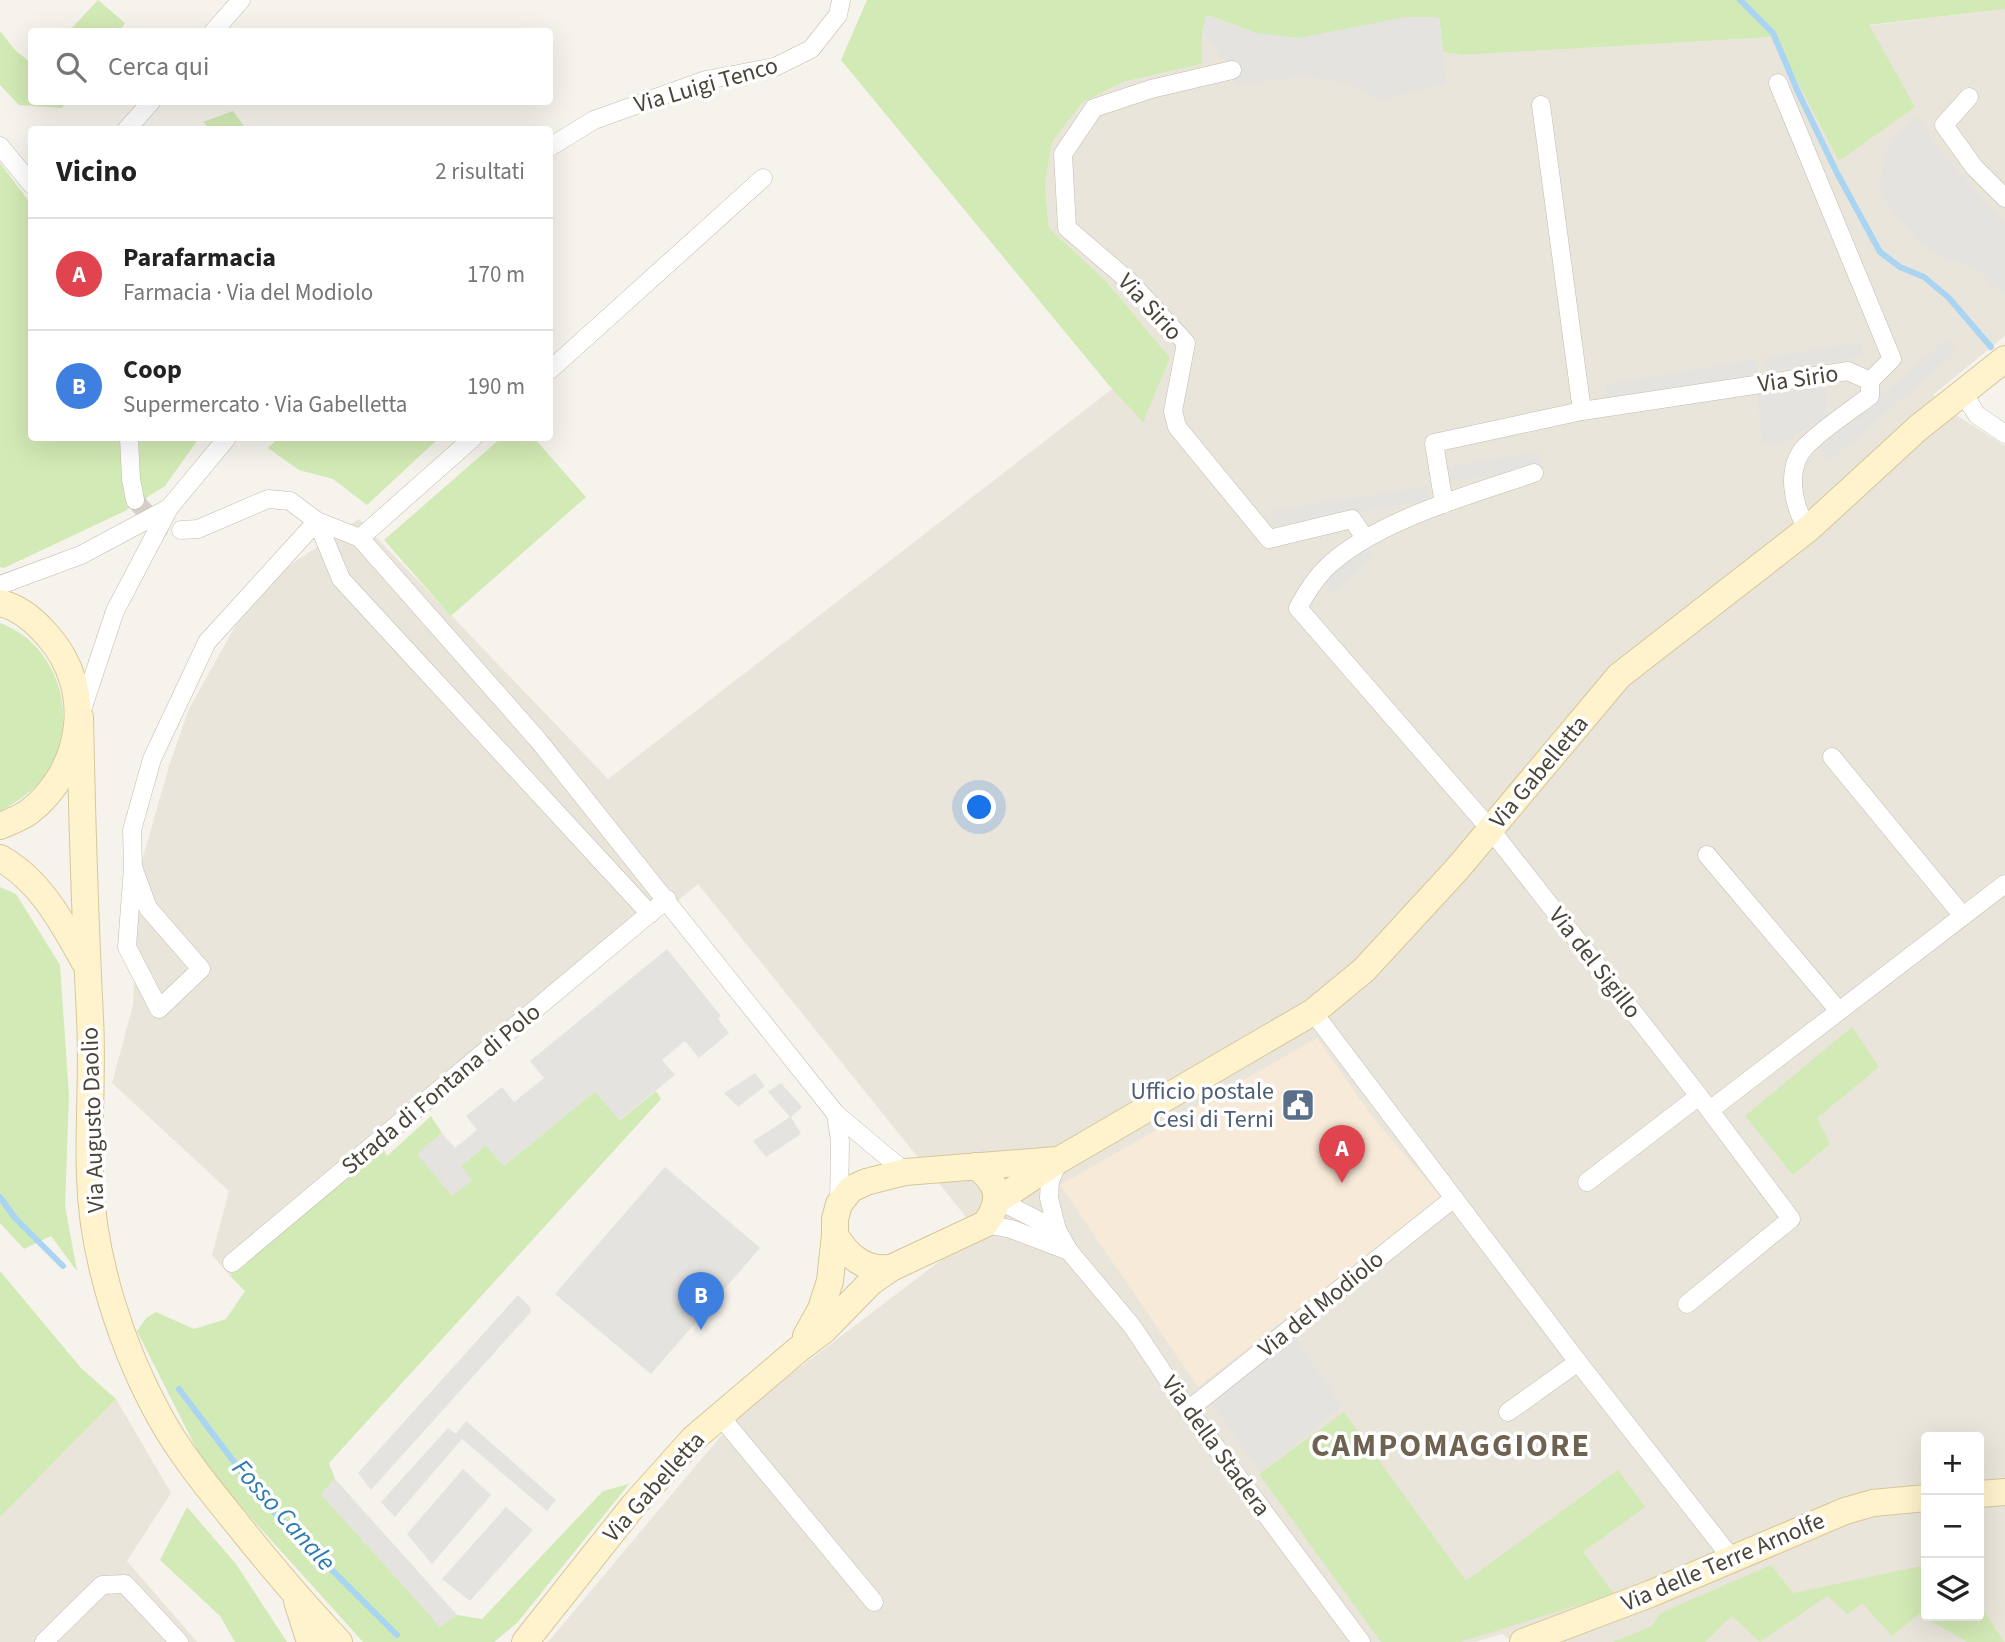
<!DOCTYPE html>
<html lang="it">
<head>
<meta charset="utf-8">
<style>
  body { margin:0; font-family:"Source Sans 3",sans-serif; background:#f6f6f6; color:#222 }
  .controls { position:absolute; right:21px; bottom:21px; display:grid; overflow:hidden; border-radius:7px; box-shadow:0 7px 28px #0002 }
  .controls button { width:63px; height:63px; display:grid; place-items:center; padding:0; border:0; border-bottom:2px solid #e0e0e0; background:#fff; color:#222; font:35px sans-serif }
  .you { position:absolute; left:980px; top:808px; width:24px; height:24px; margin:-18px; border:5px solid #fff; border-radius:50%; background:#1a73e8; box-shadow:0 0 0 10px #1a73e833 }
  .badge { display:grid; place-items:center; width:46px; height:46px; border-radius:50%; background:#1a73e8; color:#fff; font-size:23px; font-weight:700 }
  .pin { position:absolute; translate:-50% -58px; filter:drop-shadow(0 2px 4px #0008) }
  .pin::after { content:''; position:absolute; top:37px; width:24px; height:21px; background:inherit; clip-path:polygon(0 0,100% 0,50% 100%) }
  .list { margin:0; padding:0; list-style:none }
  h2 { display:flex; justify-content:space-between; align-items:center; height:91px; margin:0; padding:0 28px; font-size:30px }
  h2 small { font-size:23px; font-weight:400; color:#767676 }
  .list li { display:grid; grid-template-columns:46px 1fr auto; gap:21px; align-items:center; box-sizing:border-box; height:112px; padding:0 28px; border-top:2px solid #e0e0e0 }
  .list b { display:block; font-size:26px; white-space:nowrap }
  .list p { margin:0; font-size:23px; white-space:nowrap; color:#767676 }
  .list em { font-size:23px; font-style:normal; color:#767676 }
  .icon { flex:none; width:38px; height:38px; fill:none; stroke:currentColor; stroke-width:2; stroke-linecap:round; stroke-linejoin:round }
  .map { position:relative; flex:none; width:2005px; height:1642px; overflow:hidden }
  .search { position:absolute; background:#fff; box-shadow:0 7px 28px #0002; left:28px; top:28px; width:525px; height:77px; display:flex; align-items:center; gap:18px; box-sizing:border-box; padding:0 24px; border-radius:7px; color:#767676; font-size:26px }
  .panel { position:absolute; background:#fff; box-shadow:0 7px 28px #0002; left:28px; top:126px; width:525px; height:315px; border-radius:7px }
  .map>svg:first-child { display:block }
  .residential { fill:#eae5da; fill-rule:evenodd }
  .commercial { fill:#f7ead8 }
  .green { fill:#d2eab5 }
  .parking { fill:#e5e3e0 }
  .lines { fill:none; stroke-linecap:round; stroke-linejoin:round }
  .stream { stroke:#a9d4f2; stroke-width:6 }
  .street-tunnel { stroke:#d4d0c8; stroke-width:18; stroke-dasharray:18 9; stroke-linecap:butt }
  .street-casing { stroke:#c2bbae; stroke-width:19 }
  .secondary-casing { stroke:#d6c79b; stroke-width:28 }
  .street { stroke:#fff; stroke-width:18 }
  .secondary { stroke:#fff3cd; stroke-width:26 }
  .labels { text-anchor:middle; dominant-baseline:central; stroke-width:7; stroke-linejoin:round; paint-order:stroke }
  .street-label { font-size:24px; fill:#4b4439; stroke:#fff }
  .service-label { font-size:24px; fill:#4e5e75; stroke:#fff; text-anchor:end }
  .water-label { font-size:26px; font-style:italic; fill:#2e7ab2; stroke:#fff }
  .district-label { font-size:32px; font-weight:bold; letter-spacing:2px; fill:#6e6250; stroke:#fff }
</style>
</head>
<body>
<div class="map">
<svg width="2005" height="1642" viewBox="0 0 2005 1642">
  <rect width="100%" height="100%" fill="#f6f3ec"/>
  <!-- residential -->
  <g class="residential">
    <path d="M2005,9V336L1933,395L1956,415L2005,446V1642H1513L1502,1634L1475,1642H548L740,1413L978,1232L698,884L230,1276L212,1255L229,1191L112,1083L133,1005L139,871L169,766L189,709L257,587L359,519L608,779L1112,389L1143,421L1170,358L1106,281L1049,228L1045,185L1052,142L1082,103L1123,82L1202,64V33L1343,30L1462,55L1775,37ZM1926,1437H1979V1616H1926Z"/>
    <polygon points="116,1399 171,1493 127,1561 197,1642 0,1642 0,1517"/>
  </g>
  <!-- commercial -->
  <polygon class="commercial" points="1317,1038 1374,1119 1441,1197 1198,1387 1060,1185"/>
  <!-- green -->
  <g class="green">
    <polygon points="98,0 125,23 120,31 69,31"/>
    <polygon points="867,0 2005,0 2005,9 1869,25 1915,107 1839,161 1774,37 1462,55 1443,52 1439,18 1343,30 1299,38 1255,33 1207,15 1202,33 1202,64 1123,82 1082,103 1052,142 1045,185 1049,228 1106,281 1170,358 1143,422 1112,389 841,60"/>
    <polygon points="0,31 15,50 31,63 32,102 67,102 62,108 19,105 0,85"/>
    <polygon points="233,111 246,129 210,129 203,122"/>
    <polygon points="0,163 31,204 32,438 199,438 165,486 125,511 4,568 0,567"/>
    <polygon points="278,438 439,438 367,505 333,479 299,470 268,448"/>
    <polygon points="501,438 534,438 586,497 451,616 384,540"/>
    <path d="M0,623C57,644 79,714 51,766C40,786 20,801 0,811Z"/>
    <polygon points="0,887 16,894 60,965 69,1095 65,1206 77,1271 51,1236 24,1249 0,1223"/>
    <polygon points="1852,1027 1879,1067 1817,1118 1830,1144 1793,1175 1745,1116"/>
    <polygon points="595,1091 620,1120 656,1091 661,1099 329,1463 335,1479 321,1494 440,1626 457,1615 482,1619 603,1491 629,1484 517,1623 494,1642 363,1642 235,1500 198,1452 137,1331 146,1318 156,1312 194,1329 226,1319 245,1291 230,1276 383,1148 387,1156 431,1116 442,1133 418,1154 461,1166 486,1145 504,1166"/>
    <polygon points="0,1271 81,1368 116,1399 0,1517"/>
    <polygon points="1344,1412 1466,1581 1618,1470 1645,1507 1583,1552 1614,1594 1460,1642 1381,1642 1259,1474"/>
    <polygon points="187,1507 236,1564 287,1642 235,1642 220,1616 160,1560"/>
    <polygon points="1771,1565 1793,1593 1926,1565 1926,1616 1979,1616 1979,1603 2004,1642 1967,1642 1919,1614 1892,1636 1862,1603 1848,1614 1827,1596 1760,1642 1732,1616 1705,1642 1613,1642 1652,1626 1661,1613"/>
  </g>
  <!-- parking -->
  <g class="parking">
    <polygon points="1207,15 1255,33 1299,38 1406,17 1439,17 1446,83 1380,100 1349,83 1304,76 1234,86 1232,70 1202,33"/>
    <polygon points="1917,117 1946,158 2005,223 2005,294 1990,283 1981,271 1944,257 1919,242 1879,192 1883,162 1891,139"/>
    <polygon points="1946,340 1956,352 1830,460 1820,448"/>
    <polygon points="1861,342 1863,357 1767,372 1764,358"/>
    <polygon points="1755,359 1758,374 1607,399 1605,384"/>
    <polygon points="1824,384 1828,415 1786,441 1762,442 1757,394"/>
    <polygon points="1538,452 1541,467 1450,482 1447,467"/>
    <polygon points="1427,486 1430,500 1273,526 1271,511"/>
    <polygon points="1363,546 1373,557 1333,594 1322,583"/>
    <polygon points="667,949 721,1016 718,1019 729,1033 699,1058 685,1041 662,1060 675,1075 619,1120 595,1091 504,1166 486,1145 461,1166 472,1180 452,1196 417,1154 442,1133 455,1148 477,1130 466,1116 502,1087 514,1102 544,1078 530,1061"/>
    <polygon points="755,1073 765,1086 738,1107 724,1093"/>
    <polygon points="781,1083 802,1107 791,1117 801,1134 766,1157 753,1141 790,1117 768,1092"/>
    <polygon points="665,1167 760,1248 651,1374 555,1294"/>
    <polygon points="518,1295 530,1307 531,1312 371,1490 358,1473"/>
    <polygon points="1294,1337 1342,1406 1261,1472 1210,1402"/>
    <polygon points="466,1421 556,1500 547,1511 462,1439 395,1517 381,1502 448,1428 456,1434"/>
    <polygon points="463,1469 491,1495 432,1564 407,1534"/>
    <polygon points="335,1479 457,1615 440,1627 321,1494"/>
    <polygon points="506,1507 533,1530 470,1601 442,1579"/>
  </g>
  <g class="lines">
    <!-- stream -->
    <g class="stream">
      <polyline points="1740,0 1773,33 1798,92 1837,173 1880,252 1900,267 1924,277 1949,298 1991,347"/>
      <polyline points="0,1197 15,1218 63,1266"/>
      <polyline points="179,1389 265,1503 397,1635"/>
    </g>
    <!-- street-tunnel -->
    <polyline class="street-tunnel" points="135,500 154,522 181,530"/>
    <defs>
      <g id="street">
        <polyline points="213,32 241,0"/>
        <polyline points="1232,70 1151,89 1094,108 1063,154 1067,228 1130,282 1186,343 1173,411 1177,427 1269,539 1352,519 1365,538"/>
        <polyline points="1778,83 1892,359 1870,381"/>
        <polyline points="1969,97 1944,125 1974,167 2005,198"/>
        <polyline points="1541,105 1582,411"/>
        <polyline points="126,130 151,102"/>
        <polyline points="0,146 32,185"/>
        <polyline points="550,147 594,120 706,80 775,67 811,49 838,15 841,0"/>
        <polyline points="550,370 763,178"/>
        <polyline points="1963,393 1977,415 2005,434"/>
        <polyline points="129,438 131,479 135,500"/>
        <path d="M1534,473C1472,494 1371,522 1325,569C1313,581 1306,593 1298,608L1491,830L1699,1096L1791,1219L1687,1304"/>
        <path d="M1444,504L1434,443L1582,411L1848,371L1870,381V396C1850,411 1821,430 1805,447C1785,469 1793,507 1808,529"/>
        <polyline points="317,521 341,579 650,914"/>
        <polyline points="181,530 198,529 268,499 290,501 317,521 360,538 538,740 836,1114 905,1172"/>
        <polyline points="360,538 473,438"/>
        <polyline points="0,585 81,555 169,508"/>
        <polyline points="81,713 115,611 169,508 227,438"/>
        <polyline points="1832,757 1963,916"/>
        <polyline points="1707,855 1839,1011"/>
        <polyline points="133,867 127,947 159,1009 201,969 148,908 133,867 132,830 152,759 207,642 317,521"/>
        <polyline points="1313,1012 1578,1362 1733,1560"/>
        <polyline points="1710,1110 2005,884"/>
        <polyline points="836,1114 840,1141 839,1204"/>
        <polyline points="1059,1160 1050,1181 1049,1198 1057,1230 1069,1251 1132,1326 1188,1410 1361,1642"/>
        <polyline points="1587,1182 1699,1096"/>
        <polyline points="998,1200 1057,1230"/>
        <polyline points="985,1224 1011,1229 1069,1251"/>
        <polyline points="232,1263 667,899"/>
        <polyline points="1188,1410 1454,1198"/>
        <polyline points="1508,1412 1578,1362"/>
        <polyline points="720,1416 874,1602"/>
        <polyline points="44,1642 102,1585 125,1584 179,1642"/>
      </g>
      <g id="secondary">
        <path d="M0,603C19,607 36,622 48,636C95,689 84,769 29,812C21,818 9,822 0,826"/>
        <path d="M80,717C82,818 85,918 90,1018C93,1071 88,1124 90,1177C92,1257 122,1349 161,1419C183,1458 211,1491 239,1526C271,1566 304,1605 339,1642"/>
        <path d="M0,858C40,880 62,922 84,961"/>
        <polyline points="998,1200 1059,1160 1313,1012 1364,970 1458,868 1619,676 1808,529 1918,428 2005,359"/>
        <path d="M835,1235C848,1256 864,1271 891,1268"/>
        <polyline points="806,1336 821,1309 830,1281 835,1235 835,1219 839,1204 851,1189 866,1182 905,1172 1057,1160"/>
        <polyline points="1979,1494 2005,1492"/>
        <polyline points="297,1601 310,1642"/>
        <path d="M525,1642L633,1506L693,1439L800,1348L824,1330L871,1282L891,1268L985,1224C1003,1200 999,1184 976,1166"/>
        <polyline points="1523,1642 1650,1594 1845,1511 1873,1503 1926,1498"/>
      </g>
    </defs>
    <!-- street casing -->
    <use href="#street" class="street-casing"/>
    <!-- secondary casing -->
    <use href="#secondary" class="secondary-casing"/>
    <!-- street -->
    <use href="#street" class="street"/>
    <!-- secondary -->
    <use href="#secondary" class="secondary"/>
  </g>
  <!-- icons -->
  <defs>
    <symbol id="civic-square" viewBox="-11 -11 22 22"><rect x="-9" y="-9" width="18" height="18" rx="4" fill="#5c6f8a" stroke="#fff"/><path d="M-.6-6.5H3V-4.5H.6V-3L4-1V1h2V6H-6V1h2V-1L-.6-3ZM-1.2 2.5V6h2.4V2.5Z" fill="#fff"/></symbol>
  </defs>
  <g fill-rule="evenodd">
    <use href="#civic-square" x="1279" y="1086" width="38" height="38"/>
  </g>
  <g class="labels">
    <!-- street labels -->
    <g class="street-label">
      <text transform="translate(706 85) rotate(-16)">Via Luigi Tenco</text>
      <text transform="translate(1150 307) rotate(47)">Via Sirio</text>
      <text transform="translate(1798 379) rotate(-8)">Via Sirio</text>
      <text transform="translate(1539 772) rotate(-50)">Via Gabelletta</text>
      <text transform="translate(1595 963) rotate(52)">Via del Sigillo</text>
      <text transform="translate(441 1089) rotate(-40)">Strada di Fontana di Polo</text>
      <text transform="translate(93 1120) rotate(-92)">Via Augusto Daolio</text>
      <text transform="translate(1321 1304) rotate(-39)">Via del Modiolo</text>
      <text transform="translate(1216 1446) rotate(54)">Via della Stadera</text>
      <text transform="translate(654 1487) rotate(-48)">Via Gabelletta</text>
      <text transform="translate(1723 1562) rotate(-23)">Via delle Terre Arnolfe</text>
    </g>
    <!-- service labels -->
    <g class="service-label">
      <text x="1274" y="1091">Ufficio postale<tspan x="1274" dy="28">Cesi di Terni</tspan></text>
    </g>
    <!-- water labels -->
    <g class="water-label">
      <text transform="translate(284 1515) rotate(48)">Fosso Canale</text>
    </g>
    <!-- district labels -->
    <g class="district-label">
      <text x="1451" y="1446">CAMPOMAGGIORE</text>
    </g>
  </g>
</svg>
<div class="controls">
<button>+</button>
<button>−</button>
<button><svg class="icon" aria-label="layers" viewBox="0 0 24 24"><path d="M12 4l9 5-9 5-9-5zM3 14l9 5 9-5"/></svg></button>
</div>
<div class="you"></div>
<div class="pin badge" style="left:1342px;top:1183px;background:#e0444e">A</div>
<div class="pin badge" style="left:701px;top:1330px;background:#3f7fe0">B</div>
<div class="search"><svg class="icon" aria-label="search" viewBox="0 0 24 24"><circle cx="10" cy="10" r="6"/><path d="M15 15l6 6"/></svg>Cerca qui</div>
<section class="panel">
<h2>Vicino<small>2 risultati</small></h2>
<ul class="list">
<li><span class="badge" style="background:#e0444e">A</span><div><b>Parafarmacia</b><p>Farmacia · Via del Modiolo</p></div><em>170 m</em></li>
<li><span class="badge" style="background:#3f7fe0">B</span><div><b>Coop</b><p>Supermercato · Via Gabelletta</p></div><em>190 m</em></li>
</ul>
</section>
</div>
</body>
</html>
